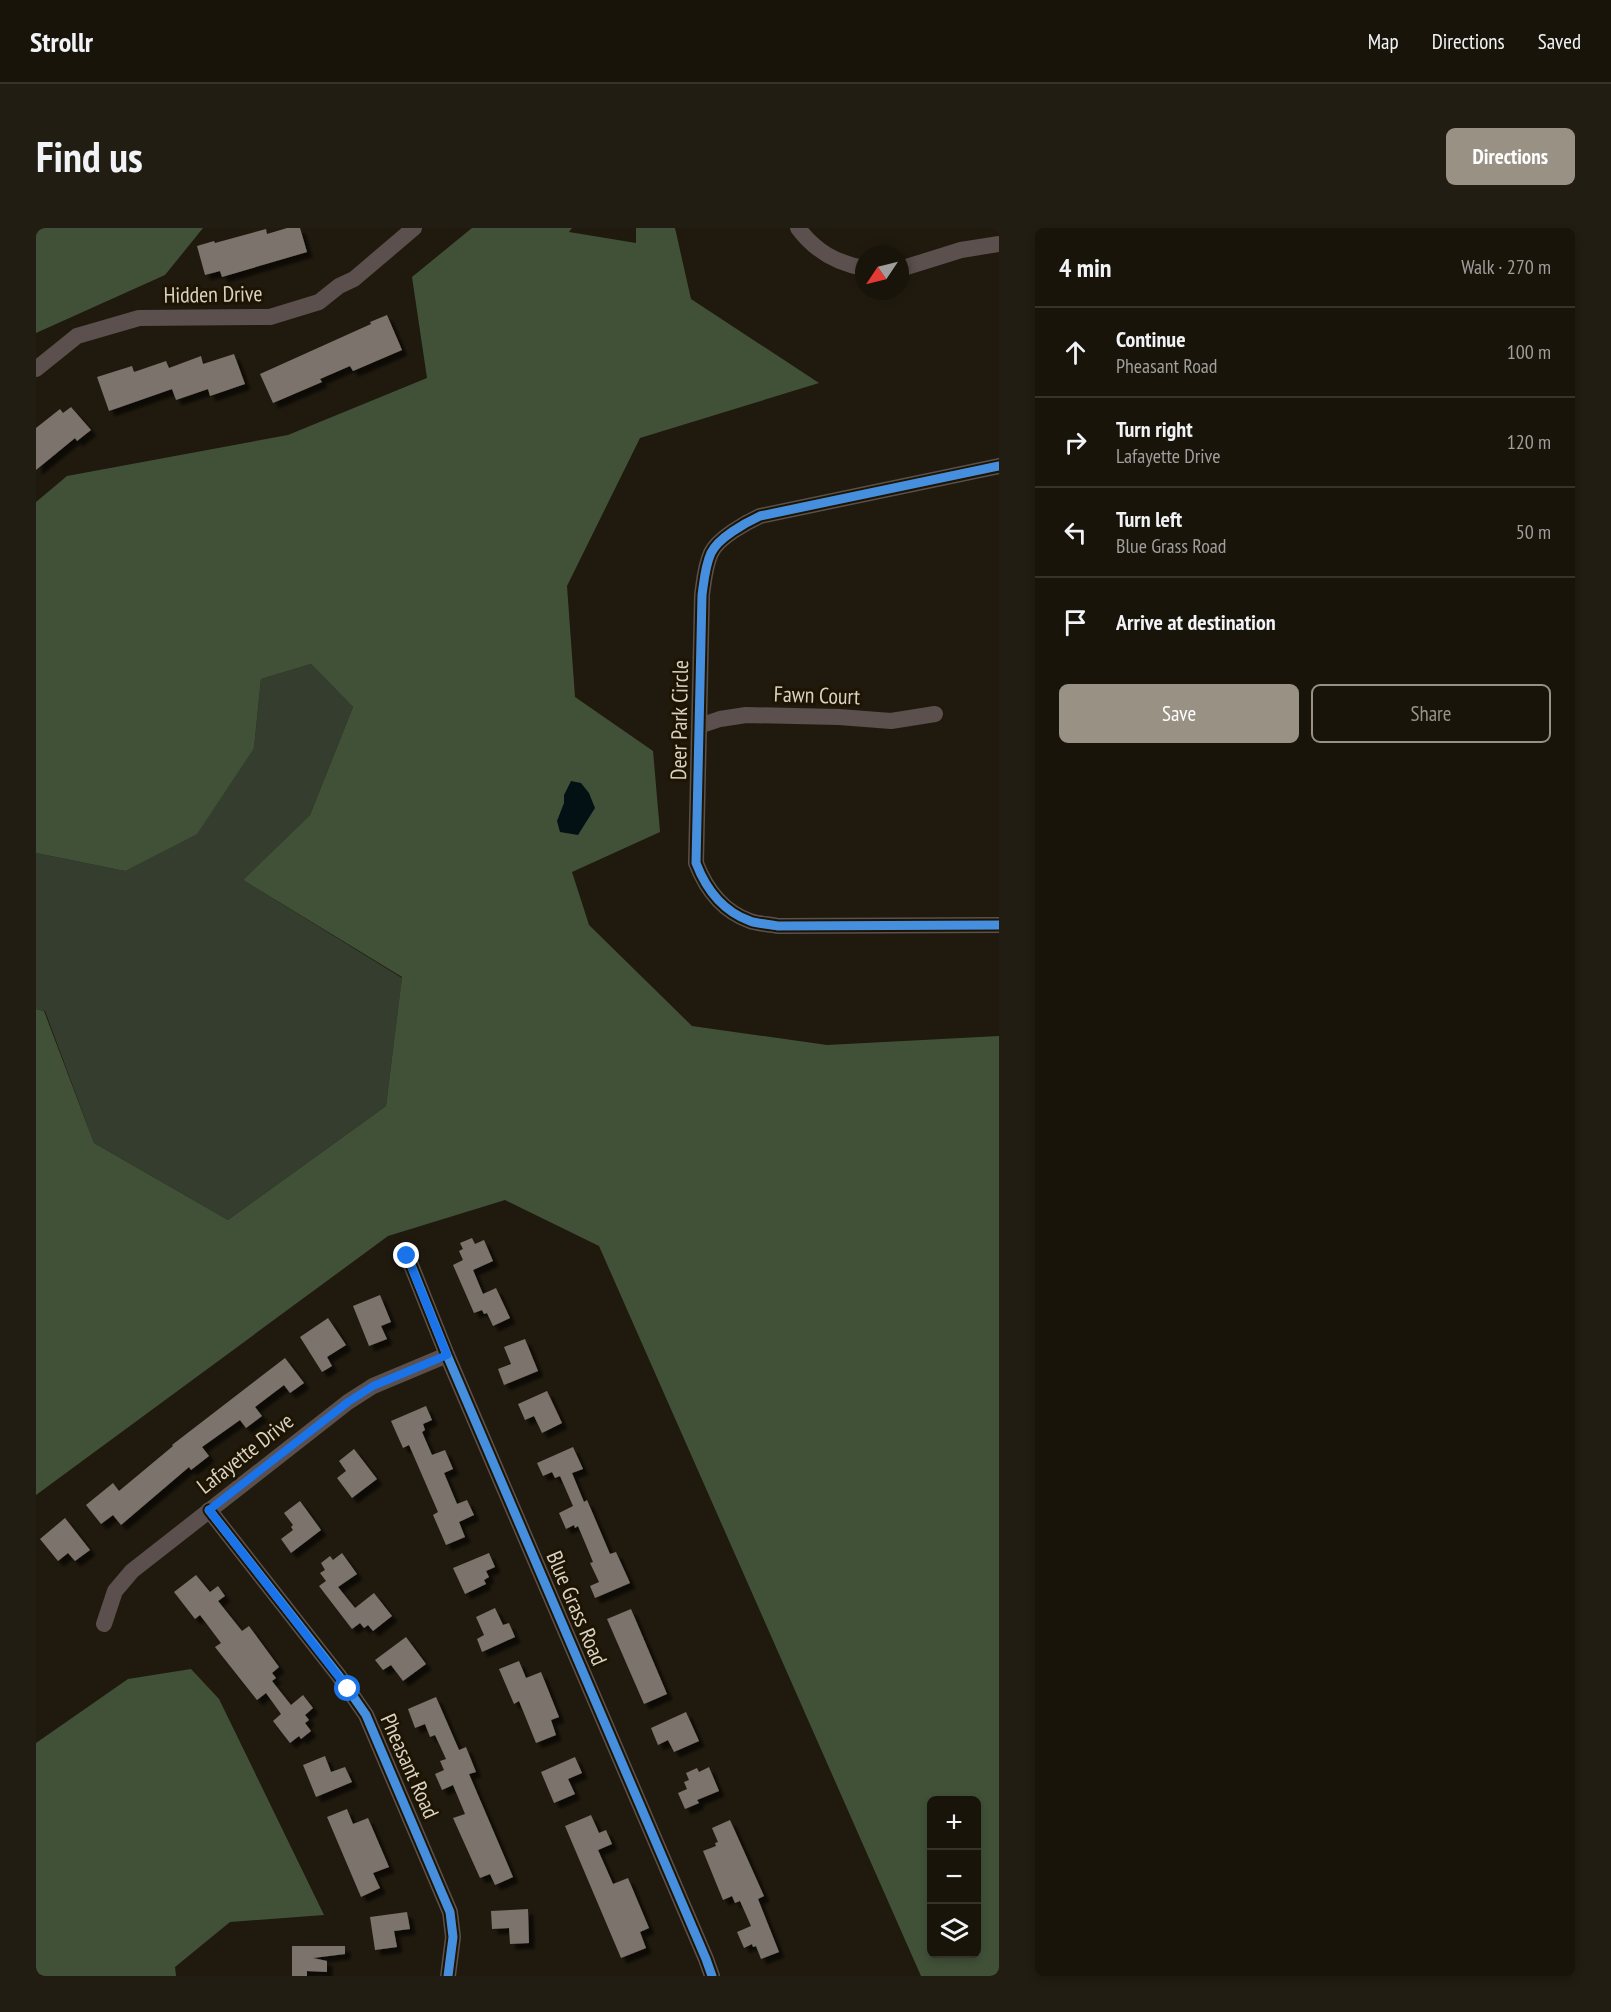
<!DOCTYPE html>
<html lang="en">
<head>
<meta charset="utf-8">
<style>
  body { margin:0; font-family:"PT Sans Narrow",sans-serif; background:#211d13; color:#f1f3f6 }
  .controls { position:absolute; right:18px; bottom:18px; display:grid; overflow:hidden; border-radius:9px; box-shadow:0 3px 9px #0003 }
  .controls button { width:54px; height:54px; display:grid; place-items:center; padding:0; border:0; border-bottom:2px solid #36332b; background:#18140a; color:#f1f3f6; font:30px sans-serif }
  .compass { position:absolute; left:819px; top:18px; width:54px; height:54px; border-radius:50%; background:#18140a; box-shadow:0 3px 9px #0003; rotate:235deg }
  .stop { position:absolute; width:18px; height:18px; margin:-14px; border:4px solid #1a73e8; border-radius:50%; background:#fff }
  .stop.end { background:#1a73e8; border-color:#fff; box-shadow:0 2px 6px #0008 }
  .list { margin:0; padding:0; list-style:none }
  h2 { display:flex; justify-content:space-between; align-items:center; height:78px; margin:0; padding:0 24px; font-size:26px }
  h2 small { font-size:20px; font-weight:400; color:#9f9e9c }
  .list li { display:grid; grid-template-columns:39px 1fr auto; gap:18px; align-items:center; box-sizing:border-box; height:90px; padding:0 24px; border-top:2px solid #36332b }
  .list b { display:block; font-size:22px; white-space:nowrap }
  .list p { margin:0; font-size:20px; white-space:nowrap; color:#9f9e9c }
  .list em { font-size:20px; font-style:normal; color:#9f9e9c }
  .actions { display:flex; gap:12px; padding:18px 24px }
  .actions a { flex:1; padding:14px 0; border:2px solid #989184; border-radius:9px; text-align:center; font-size:21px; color:#989184 }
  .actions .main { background:#989184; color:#fff }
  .icon { flex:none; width:33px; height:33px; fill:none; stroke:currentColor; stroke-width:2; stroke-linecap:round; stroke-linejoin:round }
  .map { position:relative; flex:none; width:963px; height:1748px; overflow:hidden; border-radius:9px }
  header { display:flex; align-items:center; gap:36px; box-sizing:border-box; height:84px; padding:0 30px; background:#18140a; border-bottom:2px solid #36332b }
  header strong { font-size:28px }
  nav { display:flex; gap:33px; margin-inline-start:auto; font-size:21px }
  .intro { display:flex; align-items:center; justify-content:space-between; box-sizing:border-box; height:144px; padding:0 36px }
  h1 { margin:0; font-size:42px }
  .button { padding:15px 27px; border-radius:9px; background:#989184; color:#fff; font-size:21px; font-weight:700 }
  main { display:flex; gap:36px; padding:0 36px }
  aside { flex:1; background:#18140a; border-radius:9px; box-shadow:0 3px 9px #0003 }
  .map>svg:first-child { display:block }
  .green { fill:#343d2e }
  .forest { fill:#415138; fill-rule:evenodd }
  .water { fill:#031114 }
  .building { fill:#7c736c; filter:url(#shadow) }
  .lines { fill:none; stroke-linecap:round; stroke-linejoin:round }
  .minor { stroke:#5b504d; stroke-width:16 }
  .cycleway-casing { stroke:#1d1401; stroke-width:13 }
  .cycleway { stroke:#468fdf; stroke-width:9 }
  .route { stroke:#1a73e8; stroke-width:8 }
  .labels { text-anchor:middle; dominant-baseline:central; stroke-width:6; stroke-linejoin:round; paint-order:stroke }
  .street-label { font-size:22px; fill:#d8d1c4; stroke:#1d1401 }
</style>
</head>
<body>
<header>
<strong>Strollr</strong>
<nav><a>Map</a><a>Directions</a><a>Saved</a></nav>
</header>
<div class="intro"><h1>Find us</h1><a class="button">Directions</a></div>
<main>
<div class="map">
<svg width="963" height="1748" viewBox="0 0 963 1748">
  <defs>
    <filter id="shadow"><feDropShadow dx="5.5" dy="5.5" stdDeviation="1.5" flood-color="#0009"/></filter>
  </defs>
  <rect width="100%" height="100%" fill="#201a0e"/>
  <!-- green -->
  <polygon class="green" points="275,436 317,479 274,587 207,652 366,750 350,878 192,992 58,915 9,783 0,781 0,625 89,643 218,520 225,451"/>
  <!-- forest -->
  <g class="forest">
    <polygon points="0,0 167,0 129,47 0,105"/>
    <path d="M436,0H536L533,4L600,15V0H639L655,71L783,155L604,210L531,358L539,469L617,523L624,604L536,644L553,697L656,798L791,817L963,808V1748H885L563,1018L469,972L352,1008L0,1267V781L8,783L58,915L192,992L350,878L366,749L207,652L274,587L317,479L275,436L225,451L218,520L161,606L89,643L0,625V274L31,248L252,207L391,150L376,49ZM896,1572H940V1726H896Z"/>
    <polygon points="155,1441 183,1471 288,1687 194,1694 139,1739 140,1748 0,1748 0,1515 92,1451"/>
  </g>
  <!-- water -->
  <polygon class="water" points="535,553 545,555 553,565 559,580 542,607 524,604 521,593 528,575 528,567"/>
  <!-- building -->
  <g class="building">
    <polygon points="251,0 264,0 271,24 186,49 184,43 169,47 161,18 178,13 179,15 230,1 231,6"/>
    <polygon points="351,87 366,122 317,143 314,138 284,151 286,154 237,175 224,146 335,96 334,94"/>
    <polygon points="198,126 209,156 174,168 172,161 140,172 136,161 73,183 61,149 96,138 98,144 130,133 133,140 165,128 167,136"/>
    <polygon points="35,179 55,202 41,213 39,210 0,242 0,200 24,181 27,185"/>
    <polygon points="436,1010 439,1016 448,1012 457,1033 437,1042 447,1066 460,1060 474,1090 457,1098 451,1085 448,1086 446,1082 438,1085 417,1037 427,1032 423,1023 427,1021 424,1015"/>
    <polygon points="344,1067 355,1094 345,1098 351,1111 333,1118 317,1078"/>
    <polygon points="292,1090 310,1117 291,1129 296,1138 286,1144 264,1109"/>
    <polygon points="489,1111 502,1143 468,1157 462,1141 475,1136 468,1119"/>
    <polygon points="249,1130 268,1155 254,1165 248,1157 219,1179 226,1188 210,1200 204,1192 166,1219 173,1228 155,1242 153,1239 85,1297 77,1287 65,1296 50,1277 77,1255 83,1263 137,1218 136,1217"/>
    <polygon points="511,1163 526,1195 506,1205 498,1188 489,1192 482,1176"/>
    <polygon points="390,1178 396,1192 387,1196 389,1202 386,1204 396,1227 409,1222 417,1241 408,1245 421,1276 431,1272 438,1287 423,1294 429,1309 410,1317 397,1287 402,1284 373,1217 367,1220 355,1193"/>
    <polygon points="537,1219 547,1241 536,1245 548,1274 551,1272 574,1326 580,1324 594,1355 559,1370 554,1358 563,1354 554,1335 557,1334 542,1298 539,1300 538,1297 530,1301 523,1285 537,1278 524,1248 519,1250 516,1244 507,1248 501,1235"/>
    <polygon points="318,1221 341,1251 316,1270 301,1250 310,1243 303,1233"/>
    <polygon points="264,1273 285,1302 255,1325 245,1311 257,1302 255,1299 257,1297 248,1285"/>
    <polygon points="29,1290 54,1322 39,1333 32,1325 22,1333 4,1311"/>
    <polygon points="306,1325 321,1346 302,1359 319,1380 338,1365 356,1388 337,1403 332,1397 328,1400 324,1395 316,1401 283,1358 290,1353 284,1345 289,1342 285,1335 294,1328 297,1332"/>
    <polygon points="453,1325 459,1339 450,1343 453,1349 448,1352 450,1356 429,1366 417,1340"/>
    <polygon points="160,1347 174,1364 182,1358 189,1368 182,1373 206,1403 213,1398 243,1439 236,1445 240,1450 236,1453 255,1477 267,1467 277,1480 269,1487 273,1492 269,1495 275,1503 265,1511 263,1508 254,1515 237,1493 245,1486 230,1465 221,1472 179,1419 185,1415 164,1387 159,1391 138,1364"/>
    <polygon points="459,1380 467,1397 473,1395 479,1409 446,1424 441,1411 448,1407 440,1389"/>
    <polygon points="595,1381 631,1466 608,1476 571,1391"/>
    <polygon points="370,1409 390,1436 367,1453 355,1437 347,1442 339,1432"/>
    <polygon points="483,1433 490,1450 505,1444 523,1489 515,1492 520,1507 500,1515 483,1473 478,1476 463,1441"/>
    <polygon points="400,1469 423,1522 430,1519 440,1544 433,1546 477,1649 459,1657 454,1646 444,1650 417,1590 429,1586 417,1557 406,1562 399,1546 408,1542 404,1533 410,1531 399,1507 394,1509 389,1496 379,1500 372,1481"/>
    <polygon points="650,1484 663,1513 638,1524 632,1512 622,1517 615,1500"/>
    <polygon points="289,1528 295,1544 309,1539 316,1554 280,1569 267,1537"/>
    <polygon points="539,1529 546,1545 532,1551 539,1566 518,1575 505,1544"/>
    <polygon points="673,1539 683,1563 661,1572 663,1575 649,1581 642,1565 651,1561 648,1554 653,1552 650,1545 661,1540 663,1544"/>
    <polygon points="311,1581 317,1596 332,1590 353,1639 337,1645 344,1660 325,1669 291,1589"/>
    <polygon points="555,1587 563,1605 570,1602 576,1616 562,1622 577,1656 592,1650 613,1700 604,1704 610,1720 585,1730 529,1598"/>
    <polygon points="694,1592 728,1668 722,1671 743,1724 725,1731 720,1718 717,1719 716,1716 708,1720 701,1704 715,1698 704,1673 699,1675 696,1668 687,1672 667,1623 680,1618 679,1615 682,1614 676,1600"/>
    <polygon points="492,1681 493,1715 474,1716 473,1700 456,1701 455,1683"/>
    <polygon points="371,1684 374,1701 358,1703 361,1719 339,1722 334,1689"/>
    <polygon points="256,1718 309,1718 309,1726 277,1730 291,1733 291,1744 271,1743 271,1748 256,1748"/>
  </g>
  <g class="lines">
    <!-- minor -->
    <g class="minor">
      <path d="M762,0C779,23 800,35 828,40"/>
      <polyline points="864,41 925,22 963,16"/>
      <polyline points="0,141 41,108 103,90 234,89 283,74 303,58 318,51 378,0"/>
      <path d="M963,238L724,288C709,295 682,310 675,325C669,338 668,353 666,367L660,635C670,661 686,683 714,693C722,696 733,696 742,698L963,697"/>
      <polyline points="663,498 684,491 710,487 803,489 855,493 899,486"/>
      <polyline points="371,1027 411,1127 670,1731 676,1748"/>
      <polyline points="173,1282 303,1448 330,1487 414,1684 417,1709 412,1748"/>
      <polyline points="68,1396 79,1363 96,1343 312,1174 337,1158 411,1127"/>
    </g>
    <defs>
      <g id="cycleway">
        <path d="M963,238L724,288C709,295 682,310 675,325C669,338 668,353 666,367L660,635C670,661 686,683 714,693C722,696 733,696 742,698L963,697"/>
        <polyline points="371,1027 411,1127 670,1731 676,1748"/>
        <polyline points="173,1282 303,1448 330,1487 414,1684 417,1709 412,1748"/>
      </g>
    </defs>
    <!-- cycleway casing -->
    <use href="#cycleway" class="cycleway-casing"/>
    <!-- cycleway -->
    <use href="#cycleway" class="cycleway"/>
  </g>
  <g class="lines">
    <!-- route -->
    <polyline class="route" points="312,1461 173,1282 312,1174 337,1158 411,1127 371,1028"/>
  </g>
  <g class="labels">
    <!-- street labels -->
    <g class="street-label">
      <text transform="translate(177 66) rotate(-1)">Hidden Drive</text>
      <text transform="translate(781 467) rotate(2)">Fawn Court</text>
      <text transform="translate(643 492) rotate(-89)">Deer Park Circle</text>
      <text transform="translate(209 1225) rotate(-38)">Lafayette Drive</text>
      <text transform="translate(541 1380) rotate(67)">Blue Grass Road</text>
      <text transform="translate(374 1538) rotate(66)">Pheasant Road</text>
    </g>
  </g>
</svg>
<div class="controls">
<button>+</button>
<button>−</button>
<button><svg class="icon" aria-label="layers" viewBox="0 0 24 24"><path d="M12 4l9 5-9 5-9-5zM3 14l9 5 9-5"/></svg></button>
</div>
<svg class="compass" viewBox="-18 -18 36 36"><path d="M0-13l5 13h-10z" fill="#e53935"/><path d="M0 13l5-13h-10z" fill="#9f9e9c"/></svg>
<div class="stop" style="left:312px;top:1461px"></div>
<div class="stop end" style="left:371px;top:1028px"></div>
</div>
<aside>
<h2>4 min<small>Walk · 270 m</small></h2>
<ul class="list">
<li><svg class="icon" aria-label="ahead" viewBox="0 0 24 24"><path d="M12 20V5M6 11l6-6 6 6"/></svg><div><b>Continue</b><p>Pheasant Road</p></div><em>100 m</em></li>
<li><svg class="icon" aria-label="right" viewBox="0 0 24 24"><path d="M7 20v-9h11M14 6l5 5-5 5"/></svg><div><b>Turn right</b><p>Lafayette Drive</p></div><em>120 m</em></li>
<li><svg class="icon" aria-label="left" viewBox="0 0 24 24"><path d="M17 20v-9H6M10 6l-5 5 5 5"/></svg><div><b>Turn left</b><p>Blue Grass Road</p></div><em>50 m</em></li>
<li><svg class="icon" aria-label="arrive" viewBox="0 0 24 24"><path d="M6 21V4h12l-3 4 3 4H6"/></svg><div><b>Arrive at destination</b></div></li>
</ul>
<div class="actions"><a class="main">Save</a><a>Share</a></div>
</aside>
</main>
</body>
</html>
